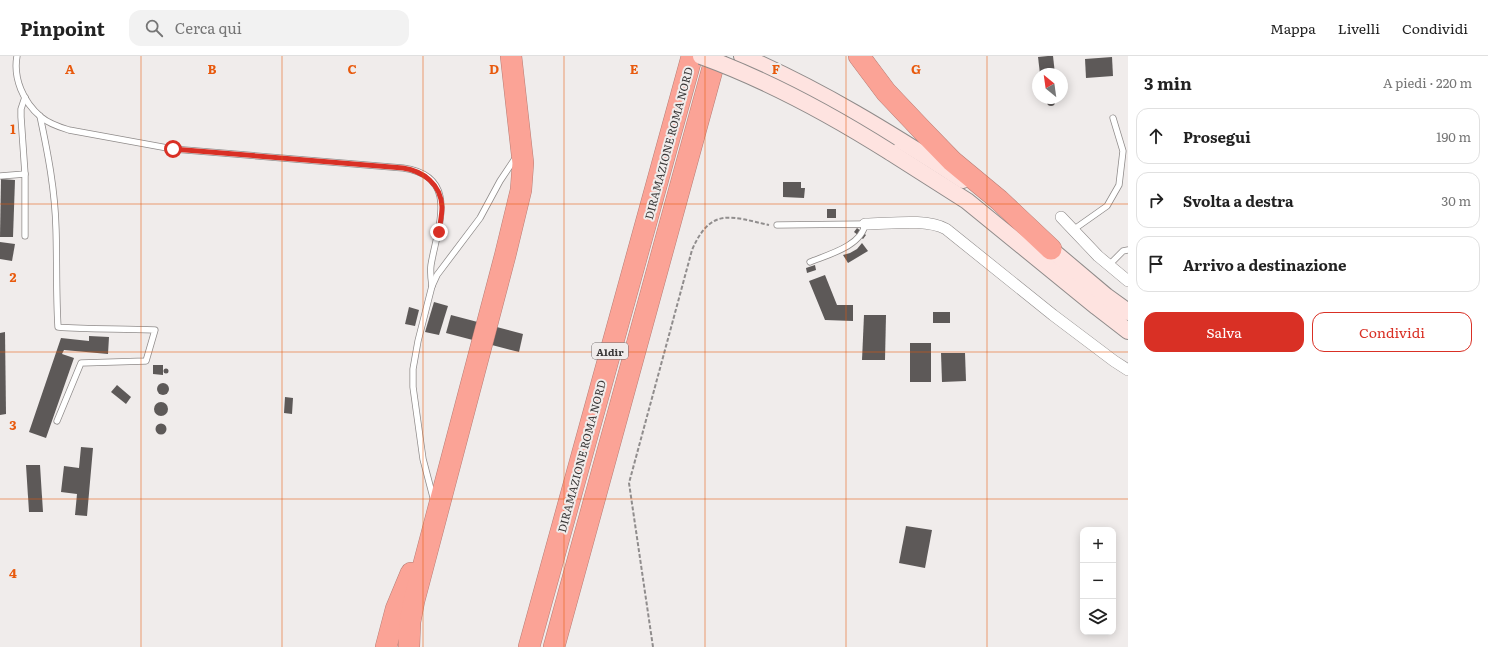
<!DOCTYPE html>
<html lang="it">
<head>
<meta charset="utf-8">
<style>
  body { margin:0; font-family:Literata,serif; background:#f2f2f2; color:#222 }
  .controls { position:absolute; right:12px; bottom:12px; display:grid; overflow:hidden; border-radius:8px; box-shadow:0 2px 10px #0003 }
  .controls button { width:36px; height:36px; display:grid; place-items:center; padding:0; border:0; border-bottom:1px solid #e0e0e0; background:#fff; color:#222; font:20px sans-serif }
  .compass { position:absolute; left:1032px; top:12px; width:36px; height:36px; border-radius:50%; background:#fff; box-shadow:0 2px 10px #0003; rotate:331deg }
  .stop { position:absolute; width:12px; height:12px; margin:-9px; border:3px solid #d93025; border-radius:50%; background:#fff }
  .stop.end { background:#d93025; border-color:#fff; box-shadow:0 1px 4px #0008 }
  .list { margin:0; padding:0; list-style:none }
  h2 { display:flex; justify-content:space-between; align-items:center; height:52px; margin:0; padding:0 16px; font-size:17px }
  h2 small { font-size:13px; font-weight:400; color:#767676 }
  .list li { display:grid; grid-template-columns:26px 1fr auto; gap:12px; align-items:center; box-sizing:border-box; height:56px; margin:0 8px 8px; padding:0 8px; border:1px solid #e0e0e0; border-radius:12px }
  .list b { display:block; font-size:15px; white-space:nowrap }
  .list em { font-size:13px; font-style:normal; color:#767676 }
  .actions { display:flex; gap:8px; padding:12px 16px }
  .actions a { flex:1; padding:9px 0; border:1px solid #d93025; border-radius:12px; text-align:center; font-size:14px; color:#d93025 }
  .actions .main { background:#d93025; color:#fff }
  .icon { flex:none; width:22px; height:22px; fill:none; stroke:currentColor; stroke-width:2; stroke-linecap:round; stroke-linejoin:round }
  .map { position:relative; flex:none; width:1128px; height:591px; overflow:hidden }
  header { display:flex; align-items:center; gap:24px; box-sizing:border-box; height:56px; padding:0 20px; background:#fff; border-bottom:1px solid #e0e0e0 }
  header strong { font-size:19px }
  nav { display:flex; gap:22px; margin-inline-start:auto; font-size:14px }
  .search { width:280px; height:36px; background:#f2f2f2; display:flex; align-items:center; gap:10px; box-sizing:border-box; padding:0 14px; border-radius:12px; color:#767676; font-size:15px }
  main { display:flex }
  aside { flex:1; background:#fff }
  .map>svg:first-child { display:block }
  .building { fill:#5d5958 }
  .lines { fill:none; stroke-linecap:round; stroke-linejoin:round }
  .lane-casing { stroke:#8f8b8a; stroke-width:7 }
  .street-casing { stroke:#8f8b8a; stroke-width:12 }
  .secondary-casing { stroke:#8f8b8a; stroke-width:18 }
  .highway-casing { stroke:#b77d75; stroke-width:22 }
  .path { stroke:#908d8d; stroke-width:2; stroke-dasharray:4 2; stroke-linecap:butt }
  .lane { stroke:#fff; stroke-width:5.5 }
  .street { stroke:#fff; stroke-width:11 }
  .secondary { stroke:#fee3e0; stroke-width:16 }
  .highway { stroke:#fba396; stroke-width:21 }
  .secondary-bridge-casing { stroke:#8f8b8a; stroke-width:18; stroke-linecap:butt }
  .secondary-bridge { stroke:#fee3e0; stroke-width:16 }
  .route { stroke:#d93025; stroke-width:5 }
  .grid { fill:none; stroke:#e8590c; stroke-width:1; stroke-opacity:0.55 }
  .labels { text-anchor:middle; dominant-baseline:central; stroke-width:4; stroke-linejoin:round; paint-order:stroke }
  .shield { fill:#f0eceb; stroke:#706d6d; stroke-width:1 }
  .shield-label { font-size:10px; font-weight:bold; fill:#393737 }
  .street-label { font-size:11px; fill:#393737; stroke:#f0eceb }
  .grid-label { font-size:13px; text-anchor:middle; font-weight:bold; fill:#e8590c; stroke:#f0eceb; stroke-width:4; stroke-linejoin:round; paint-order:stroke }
</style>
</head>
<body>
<header>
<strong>Pinpoint</strong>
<div class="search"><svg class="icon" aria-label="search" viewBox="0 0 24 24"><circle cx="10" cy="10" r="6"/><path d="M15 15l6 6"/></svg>Cerca qui</div>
<nav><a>Mappa</a><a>Livelli</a><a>Condividi</a></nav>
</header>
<main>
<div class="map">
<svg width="1128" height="591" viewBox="0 0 1128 591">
  <rect width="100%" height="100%" fill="#f0eceb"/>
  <!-- building -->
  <g class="building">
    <polygon points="1048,0 1053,0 1055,18 1040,18 1038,1"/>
    <polygon points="1112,1 1113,20 1086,22 1085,3"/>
    <circle cx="1051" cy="46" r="4"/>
    <polygon points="1,123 15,124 13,181 0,181"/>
    <polygon points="783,126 801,126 801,132 805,132 804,142 783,141"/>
    <rect x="827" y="153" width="9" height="9"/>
    <polygon points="857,172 866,179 863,183 854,176"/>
    <polygon points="0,186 15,188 12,205 0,203"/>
    <polygon points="862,187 868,195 848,207 843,199 850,197 857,193"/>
    <polygon points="815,209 816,214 807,217 806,212"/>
    <polygon points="825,219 837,249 853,249 853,265 825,264 809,225"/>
    <polygon points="434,246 448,250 439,279 425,276"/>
    <polygon points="409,251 419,254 415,270 405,268"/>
    <rect x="933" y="256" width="17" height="11"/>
    <polygon points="451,259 523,278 519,296 446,277"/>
    <polygon points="864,259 886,259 885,304 862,304"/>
    <polygon points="5,276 6,358 0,359 0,277"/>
    <polygon points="89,280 109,281 108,298 64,294 62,298 74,302 46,382 29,376 61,282 89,285"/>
    <rect x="910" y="287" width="21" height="39"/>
    <polygon points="941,297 965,297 966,325 942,326"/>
    <polygon points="153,309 163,309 163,319 153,318"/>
    <circle cx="166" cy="315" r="2.5"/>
    <circle cx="163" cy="333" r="6"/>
    <polygon points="117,329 131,341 126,348 111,336"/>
    <polygon points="285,341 293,342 292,358 284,357"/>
    <circle cx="161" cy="353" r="7"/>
    <circle cx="161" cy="373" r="5.5"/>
    <polygon points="81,391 93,392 87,460 75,459 77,438 61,436 64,410 79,412"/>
    <polygon points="26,409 40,409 43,456 29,456"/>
    <polygon points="906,470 932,474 925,512 899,507"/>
  </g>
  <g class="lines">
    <defs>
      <g id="lane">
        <path d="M17,0C13,22 23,46 41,61C48,67 59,71 69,74L173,93L403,112C461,120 437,172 431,209C430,216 431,223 432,230"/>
        <path d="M40,60C48,98 55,134 56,173C57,205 56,238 58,271C90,274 123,272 155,274L146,305L81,307L57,365"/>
        <polyline points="0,120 25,118 21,61 21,53 25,41"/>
        <path d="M777,169L865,168C862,190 827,199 810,206"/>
        <polyline points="1073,174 1107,150 1119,129 1123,95 1113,62"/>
        <polyline points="25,180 25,118"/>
        <polyline points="1109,209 1123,195 1128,194"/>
        <polyline points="434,445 423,403 413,331 413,313 418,285 432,230 437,219 480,162 500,125 516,101"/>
      </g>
      <g id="street">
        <polyline points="1061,161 1098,200 1128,225"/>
        <path d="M865,168C889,168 925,162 946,173L1053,259L1114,305L1128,314"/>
      </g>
      <g id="secondary">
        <path d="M742,0C821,34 890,77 963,124"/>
        <polyline points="890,96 967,145 1097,251 1128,275"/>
        <polyline points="1042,186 1106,240 1128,256"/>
      </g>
      <g id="highway">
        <polyline points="859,0 886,36 922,74 952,105 999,144 1051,193"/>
        <polyline points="386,591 396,553 411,517"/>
        <polyline points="409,591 410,566 414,545 505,200 521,134 523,107 511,0"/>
        <polyline points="529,591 692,0"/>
        <polyline points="554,591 716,0"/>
      </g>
    </defs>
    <!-- lane casing -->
    <use href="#lane" class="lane-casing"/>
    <!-- street casing -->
    <use href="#street" class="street-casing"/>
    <!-- secondary casing -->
    <use href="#secondary" class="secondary-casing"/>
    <!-- highway casing -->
    <use href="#highway" class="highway-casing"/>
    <!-- path -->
    <path class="path" d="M653,591L629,427L692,194C711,150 732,161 769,169"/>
    <!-- lane -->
    <use href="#lane" class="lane"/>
    <!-- street -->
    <use href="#street" class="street"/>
    <!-- secondary -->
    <use href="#secondary" class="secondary"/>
    <!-- highway -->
    <use href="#highway" class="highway"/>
    <defs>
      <path id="secondary-bridge" d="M701,0C767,24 830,58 890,96"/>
    </defs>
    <!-- secondary-bridge casing -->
    <use href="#secondary-bridge" class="secondary-bridge-casing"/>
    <!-- secondary-bridge -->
    <use href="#secondary-bridge" class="secondary-bridge"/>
  </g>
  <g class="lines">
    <!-- route -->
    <path class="route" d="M173,93L403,112C423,115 441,128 442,151C442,159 440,167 439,176"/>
  </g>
  <!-- grid -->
  <path class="grid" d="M141,0V591M282,0V591M423,0V591M564,0V591M705,0V591M846,0V591M987,0V591M0,148H1128M0,296H1128M0,443H1128"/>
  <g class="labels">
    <!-- shield labels -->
    <rect class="shield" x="592" y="287" width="36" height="16" rx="3"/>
    <g class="shield-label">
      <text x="610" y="295">A1dir</text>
    </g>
    <!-- street labels -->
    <g class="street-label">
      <text transform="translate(668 87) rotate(-75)">DIRAMAZIONE ROMA NORD</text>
      <text transform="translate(581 400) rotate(-75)">DIRAMAZIONE ROMA NORD</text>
    </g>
  </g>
  <g class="grid-label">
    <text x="70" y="18">A</text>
    <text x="212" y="18">B</text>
    <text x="352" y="18">C</text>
    <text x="494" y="18">D</text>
    <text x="634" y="18">E</text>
    <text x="776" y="18">F</text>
    <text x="916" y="18">G</text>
    <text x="13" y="78">1</text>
    <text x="13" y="226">2</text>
    <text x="13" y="374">3</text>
    <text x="13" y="522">4</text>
  </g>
</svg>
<div class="controls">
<button>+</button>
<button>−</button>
<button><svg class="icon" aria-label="layers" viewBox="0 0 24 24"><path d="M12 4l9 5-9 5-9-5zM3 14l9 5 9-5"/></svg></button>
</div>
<svg class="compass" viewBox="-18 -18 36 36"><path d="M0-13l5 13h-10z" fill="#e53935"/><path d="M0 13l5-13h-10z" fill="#767676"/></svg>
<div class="stop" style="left:173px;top:93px"></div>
<div class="stop end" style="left:439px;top:176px"></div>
</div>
<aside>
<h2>3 min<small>A piedi · 220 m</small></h2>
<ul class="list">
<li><svg class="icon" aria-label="ahead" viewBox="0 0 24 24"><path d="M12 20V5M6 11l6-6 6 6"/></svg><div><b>Prosegui</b></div><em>190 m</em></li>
<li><svg class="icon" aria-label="right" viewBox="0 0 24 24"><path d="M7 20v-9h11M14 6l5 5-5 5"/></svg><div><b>Svolta a destra</b></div><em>30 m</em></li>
<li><svg class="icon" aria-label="arrive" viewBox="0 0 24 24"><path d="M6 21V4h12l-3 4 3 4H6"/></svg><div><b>Arrivo a destinazione</b></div></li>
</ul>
<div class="actions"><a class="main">Salva</a><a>Condividi</a></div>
</aside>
</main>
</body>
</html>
